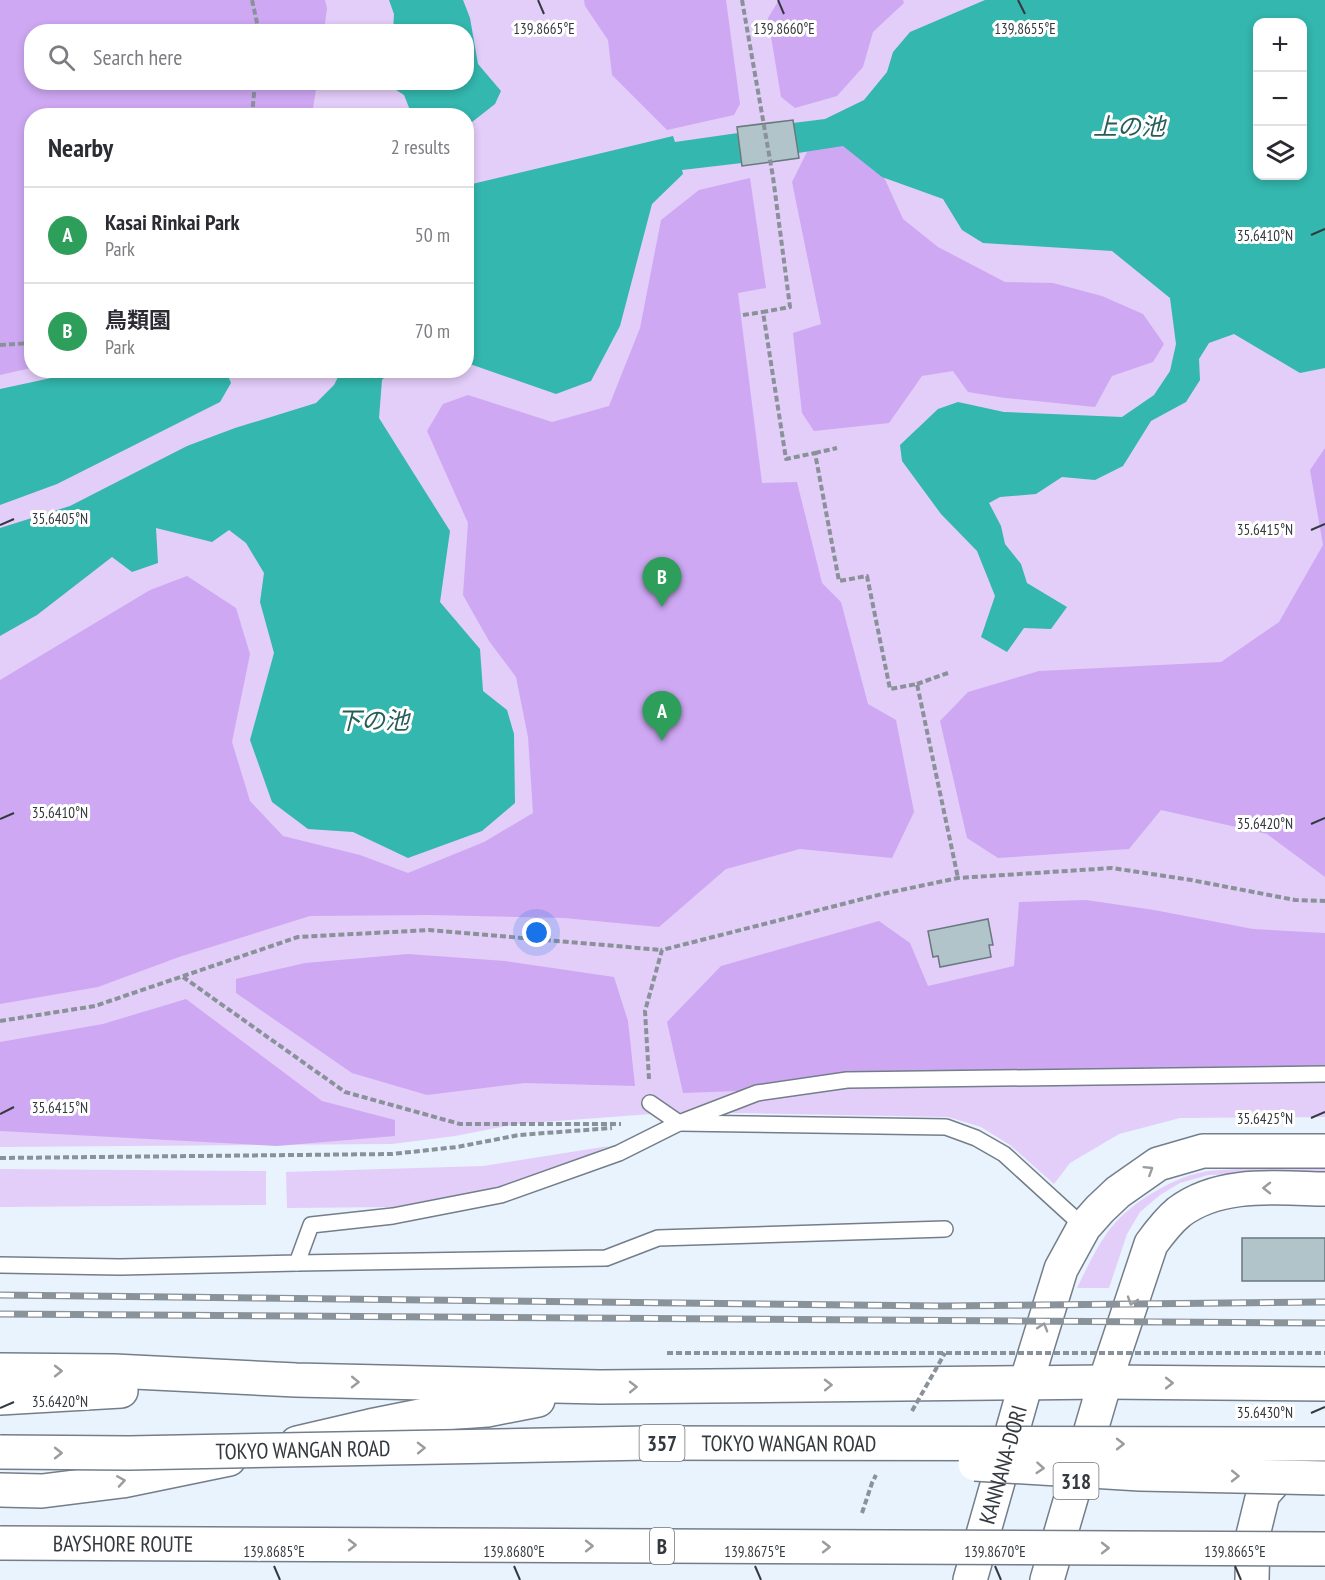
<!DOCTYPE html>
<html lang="en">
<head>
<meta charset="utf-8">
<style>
  body { margin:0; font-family:"PT Sans Narrow","Noto Sans JP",sans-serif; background:#f7f7f7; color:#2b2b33 }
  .controls { position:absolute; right:18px; top:18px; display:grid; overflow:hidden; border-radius:12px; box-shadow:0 3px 9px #0003 }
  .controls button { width:54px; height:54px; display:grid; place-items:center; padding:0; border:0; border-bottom:2px solid #e1e1e2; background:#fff; color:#2b2b33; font:30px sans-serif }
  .you { position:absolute; left:537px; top:933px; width:21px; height:21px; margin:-15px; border:4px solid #fff; border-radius:50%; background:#1a73e8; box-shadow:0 0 0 9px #1a73e833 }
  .badge { display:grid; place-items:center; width:39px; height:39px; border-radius:50%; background:#b45309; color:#fff; font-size:20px; font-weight:700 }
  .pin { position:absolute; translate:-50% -50px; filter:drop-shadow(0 2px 3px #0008) }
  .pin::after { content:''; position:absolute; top:32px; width:21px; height:18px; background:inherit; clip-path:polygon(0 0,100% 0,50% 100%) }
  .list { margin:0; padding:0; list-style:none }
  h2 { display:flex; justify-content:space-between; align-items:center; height:78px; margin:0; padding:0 24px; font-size:26px }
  h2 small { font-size:20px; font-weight:400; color:#7c7c81 }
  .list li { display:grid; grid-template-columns:39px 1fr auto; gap:18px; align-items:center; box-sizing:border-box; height:96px; padding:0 24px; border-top:2px solid #e1e1e2 }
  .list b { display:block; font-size:22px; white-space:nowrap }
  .list p { margin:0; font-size:20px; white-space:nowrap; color:#7c7c81 }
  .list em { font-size:20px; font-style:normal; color:#7c7c81 }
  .icon { flex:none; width:33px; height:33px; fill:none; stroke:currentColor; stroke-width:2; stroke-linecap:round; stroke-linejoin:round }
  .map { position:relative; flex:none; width:1325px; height:1580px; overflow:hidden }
  .search { position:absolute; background:#fff; box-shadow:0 3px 9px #0003; left:24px; top:24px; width:450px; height:66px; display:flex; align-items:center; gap:15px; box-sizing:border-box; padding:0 21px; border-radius:24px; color:#7c7c81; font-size:22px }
  .panel { position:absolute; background:#fff; box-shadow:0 3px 9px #0003; left:24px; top:108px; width:450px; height:270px; border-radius:24px }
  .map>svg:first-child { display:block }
  .green { fill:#e3cdf9; fill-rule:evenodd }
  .forest { fill:#cea8f3 }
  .water { fill:#33b7ae; fill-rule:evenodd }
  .building { fill:#b1c4ca; stroke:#68797f; stroke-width:1.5 }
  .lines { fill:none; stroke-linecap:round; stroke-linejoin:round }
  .lane-casing { stroke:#737e8a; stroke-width:18 }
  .secondary-casing { stroke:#737e8a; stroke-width:36 }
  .primary-casing { stroke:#737e8a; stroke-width:36 }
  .highway-casing { stroke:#737e8a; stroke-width:36 }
  .path { stroke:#8a9299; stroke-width:4; stroke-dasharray:6 3; stroke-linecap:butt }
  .lane { stroke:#fff; stroke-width:15 }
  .secondary { stroke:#fff; stroke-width:33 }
  .primary { stroke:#fff; stroke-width:33 }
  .highway { stroke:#fff; stroke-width:33 }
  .rail-casing { stroke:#8a929a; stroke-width:7 }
  .rail { stroke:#fff; stroke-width:4.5; stroke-dasharray:14; stroke-linecap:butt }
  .highway-bridge-casing { stroke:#737e8a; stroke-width:36; stroke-linecap:butt }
  .path-bridge { stroke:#8a9299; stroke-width:4; stroke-dasharray:6 3; stroke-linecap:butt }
  .highway-bridge { stroke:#fff; stroke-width:33 }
  .oneway { stroke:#9a9c9e }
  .ticks { fill:none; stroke:#34393e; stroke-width:2 }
  .labels { text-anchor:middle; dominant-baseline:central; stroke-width:6; stroke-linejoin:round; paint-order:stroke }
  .shield { fill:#fff; stroke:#717478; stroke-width:1.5 }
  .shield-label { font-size:21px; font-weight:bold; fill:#34393e }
  .street-label { font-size:22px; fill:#34393e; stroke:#fff }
  .water-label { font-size:24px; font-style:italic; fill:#285c58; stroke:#fff }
  .ticks-label { font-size:15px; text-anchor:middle; fill:#34393e; stroke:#fff; stroke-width:6; stroke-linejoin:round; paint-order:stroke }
</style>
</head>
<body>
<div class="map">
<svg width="1325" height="1580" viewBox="0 0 1325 1580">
  <rect width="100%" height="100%" fill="#e8f3fd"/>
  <!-- green -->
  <g class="green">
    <path d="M0,0H1325V1117L1180,1118L1119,1134L1070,1163L1054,1184L1010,1145L981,1127L948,1117L678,1112L517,1124L455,1136L392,1144L0,1147ZM1258,22H1302V176H1258ZM32,32H466V82H32ZM32,116H466V370H32Z"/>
    <polygon points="609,1146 550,1172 489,1191 395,1207 287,1208 286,1172 483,1166"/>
    <polygon points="0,1169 266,1171 266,1205 0,1207"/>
    <path d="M1236,1169H1325V1174H1235L1208,1175L1180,1183L1160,1195L1140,1212L1127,1234L1109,1288H1077C1088,1266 1099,1241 1115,1223C1137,1199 1176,1176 1208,1171C1217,1170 1226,1170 1236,1169Z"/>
  </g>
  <!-- forest -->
  <g class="forest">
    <polygon points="0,0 325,0 327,8 324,31 32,32 32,82 317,83 312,115 32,116 31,368 0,375"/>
    <polygon points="584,0 726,0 740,104 734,115 667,130 612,75 608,40 585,6"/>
    <polygon points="779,0 903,0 904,3 873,32 863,67 837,96 795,108 781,97 768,18"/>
    <polygon points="848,138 878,164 903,219 938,247 1005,282 1053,283 1102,296 1143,314 1164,344 1153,362 1112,376 1095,407 1005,398 968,392 953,371 922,376 889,423 814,431 802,413 793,333 821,324 792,182 811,144"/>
    <polygon points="750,178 766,288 738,293 762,483 797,482 822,583 841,602 868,704 896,720 914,812 892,858 800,849 726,869 659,927 564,918 430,915 310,916 179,957 98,987 0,1004 0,680 150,590 187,576 236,608 250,654 232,742 250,801 283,836 360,855 408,873 484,842 533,813 528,737 516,677 489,641 463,595 468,523 427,431 443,404 468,395 552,422 609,406 640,328 661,220 699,190"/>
    <polygon points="1325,448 1325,877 1267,834 1161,810 1129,849 998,858 967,838 940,721 968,692 1039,671 1221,662 1279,622 1323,545 1310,470"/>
    <polygon points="1086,900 1154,910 1253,929 1325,933 1325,1070 683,1093 667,1022 721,966 879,921 910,943 928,986 1014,966 1019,902"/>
    <polygon points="408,954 505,961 614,977 628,1021 635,1086 525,1083 427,1095 352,1073 236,993 236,979 305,963"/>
    <polygon points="186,999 322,1101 395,1120 395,1136 277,1146 0,1131 0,1042 103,1024"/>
  </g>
  <!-- water -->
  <g class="water">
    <polygon points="389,0 463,0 470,18 478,64 501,91 495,104 467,126 466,116 412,115 404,95 385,83 466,82 466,32 393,31 394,14"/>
    <path d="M985,0H1325V368L1300,373L1234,334L1209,343L1199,359L1200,380L1186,402L1151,421L1123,466L1095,480L1062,477L1036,494L1000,497L989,503L1001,526L1005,544L1021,564L1027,583L1067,607L1051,629L1024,628L1007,652L981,637L995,596L977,551L941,514L902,461L900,445L938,409L958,402L1004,412L1122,417L1154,395L1170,371L1176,344L1170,298L1112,251L983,243L962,230L943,199L882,177L843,146L798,153L793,123L825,119L864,100L887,72L893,52L910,32ZM1258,22H1302V176H1258Z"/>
    <polygon points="738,133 742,163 682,170 683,174 652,204 620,326 591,381 556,394 467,363 467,188 472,184 673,136 675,142"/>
    <polygon points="73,370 226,371 231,383 220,402 57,484 0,505 0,389 65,375"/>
    <polygon points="341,371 390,371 382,380 379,418 450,531 440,602 480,649 483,691 507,710 514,734 515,803 482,831 408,858 353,832 308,829 272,802 250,740 274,653 260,602 264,573 246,543 229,530 212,542 156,528 158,563 132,572 112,557 37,615 0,636 0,528 70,506 187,446 235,428 316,403 334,385"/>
  </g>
  <!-- building -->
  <g class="building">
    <polygon points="793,120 799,158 742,166 737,127"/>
    <polygon points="988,919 993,945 989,945 991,957 940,967 938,956 933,957 928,931"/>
    <rect x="1242" y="1238" width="83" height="43"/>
  </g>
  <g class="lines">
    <defs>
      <g id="lane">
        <polyline points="650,1103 679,1123 946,1127 976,1138 1004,1154 1084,1227"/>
        <polyline points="297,1263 606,1258 658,1238 945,1229"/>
        <polyline points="0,1265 120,1267 297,1263 311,1225 393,1216 501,1195 619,1153 679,1123 757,1093 847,1080 1325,1074"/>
      </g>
      <g id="secondary">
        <path d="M1105,1382L1151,1244C1159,1233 1168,1221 1179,1212C1220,1181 1277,1188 1325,1189"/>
        <polyline points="1026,1383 1061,1269 1084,1227 1100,1209 1118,1192 1158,1164 1203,1151 1325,1151"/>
      </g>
      <g id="primary">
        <path id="s1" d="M970,1580L1026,1383"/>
        <polyline points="1047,1580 1105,1382"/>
      </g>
      <g id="highway">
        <polyline points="0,1370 114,1371 296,1380 600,1387 1105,1382 1325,1384"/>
        <polyline points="0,1398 121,1391"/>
        <polyline points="297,1443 370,1426 430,1414 487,1410 538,1400"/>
        <polyline points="0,1490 42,1491 122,1481 229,1459"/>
        <polyline points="1252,1580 1253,1535 1263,1494 1294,1459 1325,1446"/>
      </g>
    </defs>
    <!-- lane casing -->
    <use href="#lane" class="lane-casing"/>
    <!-- secondary casing -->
    <use href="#secondary" class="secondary-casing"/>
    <!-- primary casing -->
    <use href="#primary" class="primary-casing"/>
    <!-- highway casing -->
    <use href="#highway" class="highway-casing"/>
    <!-- path -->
    <g class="path">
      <polyline points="252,0 259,32"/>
      <polyline points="742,0 773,177 790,307 763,312 786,459 815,453 839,581 867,576 890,689 917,684 958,878"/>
      <polyline points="252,116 255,82"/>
      <polyline points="743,315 763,312"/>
      <polyline points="0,345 32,343"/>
      <polyline points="815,453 837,448"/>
      <polyline points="917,684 948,673"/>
      <polyline points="183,977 345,1092 460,1124 621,1124"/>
      <polyline points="0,1021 95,1006 298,937 429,930 662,950"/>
      <polyline points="649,1079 645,1011 662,950 882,894 958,878 1112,868 1191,880 1295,900 1325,901"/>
      <polyline points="0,1158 392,1154 457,1147 519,1135 612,1128"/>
    </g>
    <!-- lane -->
    <use href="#lane" class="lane"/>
    <!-- secondary -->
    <use href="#secondary" class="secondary"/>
    <!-- primary -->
    <use href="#primary" class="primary"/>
    <!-- highway -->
    <use href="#highway" class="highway"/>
    <defs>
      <g id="rail">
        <polyline points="0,1295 941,1306 1325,1302"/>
        <polyline points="0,1314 1325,1323"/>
      </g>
    </defs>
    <!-- rail casing -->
    <use href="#rail" class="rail-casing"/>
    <!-- rail -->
    <use href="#rail" class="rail"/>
    <defs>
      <g id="highway-bridge">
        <path id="s2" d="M0,1452L129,1453L647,1443L1325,1444"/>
        <polyline points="975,1464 1140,1474 1325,1478"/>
        <path id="s3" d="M0,1543L1325,1549"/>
      </g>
    </defs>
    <!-- highway-bridge casing -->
    <use href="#highway-bridge" class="highway-bridge-casing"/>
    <!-- path-bridge -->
    <g class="path-bridge">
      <polyline points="667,1353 1325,1353"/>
      <polyline points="912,1411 945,1353"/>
      <polyline points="862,1513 872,1483 876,1475"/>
    </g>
    <!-- highway-bridge -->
    <use href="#highway-bridge" class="highway-bridge"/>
  </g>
  <!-- one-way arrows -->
  <defs><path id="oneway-chevron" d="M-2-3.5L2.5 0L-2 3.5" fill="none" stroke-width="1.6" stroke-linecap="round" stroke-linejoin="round" transform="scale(1.5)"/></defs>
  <g class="oneway">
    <use href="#oneway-chevron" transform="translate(1149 1170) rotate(-32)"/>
    <use href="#oneway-chevron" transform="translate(1267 1188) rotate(-180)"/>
    <use href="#oneway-chevron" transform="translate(1132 1301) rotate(108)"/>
    <use href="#oneway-chevron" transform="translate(1043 1327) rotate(-73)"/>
    <use href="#oneway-chevron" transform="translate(58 1371)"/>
    <use href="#oneway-chevron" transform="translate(355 1382) rotate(1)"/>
    <use href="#oneway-chevron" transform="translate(1169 1383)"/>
    <use href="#oneway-chevron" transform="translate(828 1385) rotate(-1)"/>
    <use href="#oneway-chevron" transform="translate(633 1387) rotate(-1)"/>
    <use href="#oneway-chevron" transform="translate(1120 1444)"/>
    <use href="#oneway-chevron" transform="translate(421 1448) rotate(-1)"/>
    <use href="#oneway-chevron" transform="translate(58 1453)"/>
    <use href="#oneway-chevron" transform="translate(1040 1468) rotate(4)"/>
    <use href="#oneway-chevron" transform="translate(1235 1476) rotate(1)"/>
    <use href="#oneway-chevron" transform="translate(121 1481) rotate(-9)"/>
    <use href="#oneway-chevron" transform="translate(352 1545)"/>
    <use href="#oneway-chevron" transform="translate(589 1546)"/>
    <use href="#oneway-chevron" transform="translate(826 1547)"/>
    <use href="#oneway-chevron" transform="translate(1105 1548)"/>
  </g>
  <!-- ticks -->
  <path class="ticks" d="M538,0L544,14M778,0L784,14M1018,0L1025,14M1311,235L1325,229M0,525L14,519M1311,530L1325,524M0,819L14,813M1311,824L1325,818M0,1114L14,1107M1311,1118L1325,1112M0,1408L14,1402M1311,1413L1325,1407M274,1566L280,1580M514,1566L520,1580M755,1566L761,1580M995,1566L1001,1580M1235,1566L1241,1580"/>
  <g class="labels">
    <!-- shield labels -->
    <g class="shield">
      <rect x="639.5" y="1425" width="45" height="36" rx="4.5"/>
      <rect x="1053.5" y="1463" width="45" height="36" rx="4.5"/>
      <rect x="650" y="1528" width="24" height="36" rx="4.5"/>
    </g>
    <g class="shield-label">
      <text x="662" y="1443">357</text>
      <text x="1076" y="1481">318</text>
      <text x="662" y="1546">B</text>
    </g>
    <!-- street labels -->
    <g class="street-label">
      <text stroke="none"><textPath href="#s2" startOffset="789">TOKYO WANGAN ROAD</textPath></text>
      <text stroke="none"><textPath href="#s2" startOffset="303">TOKYO WANGAN ROAD</textPath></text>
      <text stroke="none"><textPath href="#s1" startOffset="120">KANNANA-DORI</textPath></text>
      <text stroke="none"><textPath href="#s3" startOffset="123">BAYSHORE ROUTE</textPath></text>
    </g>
    <!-- water labels -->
    <g class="water-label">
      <text x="1129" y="126">上の池</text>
      <text x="373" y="720">下の池</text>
    </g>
  </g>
  <g class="ticks-label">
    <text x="544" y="34">139.8665°E</text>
    <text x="784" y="34">139.8660°E</text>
    <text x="1025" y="34">139.8655°E</text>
    <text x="1265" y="241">35.6410°N</text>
    <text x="60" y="524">35.6405°N</text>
    <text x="1265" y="535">35.6415°N</text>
    <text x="60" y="818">35.6410°N</text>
    <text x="1265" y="829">35.6420°N</text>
    <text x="60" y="1113">35.6415°N</text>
    <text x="1265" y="1124">35.6425°N</text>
    <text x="60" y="1407">35.6420°N</text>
    <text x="1265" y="1418">35.6430°N</text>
    <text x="274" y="1557">139.8685°E</text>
    <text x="514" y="1557">139.8680°E</text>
    <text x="755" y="1557">139.8675°E</text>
    <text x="995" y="1557">139.8670°E</text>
    <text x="1235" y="1557">139.8665°E</text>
  </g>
</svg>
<div class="controls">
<button>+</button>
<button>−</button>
<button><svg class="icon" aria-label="layers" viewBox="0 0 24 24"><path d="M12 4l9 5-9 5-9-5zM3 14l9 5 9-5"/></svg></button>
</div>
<div class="you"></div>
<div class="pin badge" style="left:662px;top:741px;background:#2e9e5b">A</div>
<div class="pin badge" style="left:662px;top:607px;background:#2e9e5b">B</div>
<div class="search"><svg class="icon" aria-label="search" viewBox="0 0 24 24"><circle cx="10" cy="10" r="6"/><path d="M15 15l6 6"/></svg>Search here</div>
<section class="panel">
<h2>Nearby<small>2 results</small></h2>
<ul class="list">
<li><span class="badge" style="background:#2e9e5b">A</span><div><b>Kasai Rinkai Park</b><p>Park</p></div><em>50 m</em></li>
<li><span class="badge" style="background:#2e9e5b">B</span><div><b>鳥類園</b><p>Park</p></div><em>70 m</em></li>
</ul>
</section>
</div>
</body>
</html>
